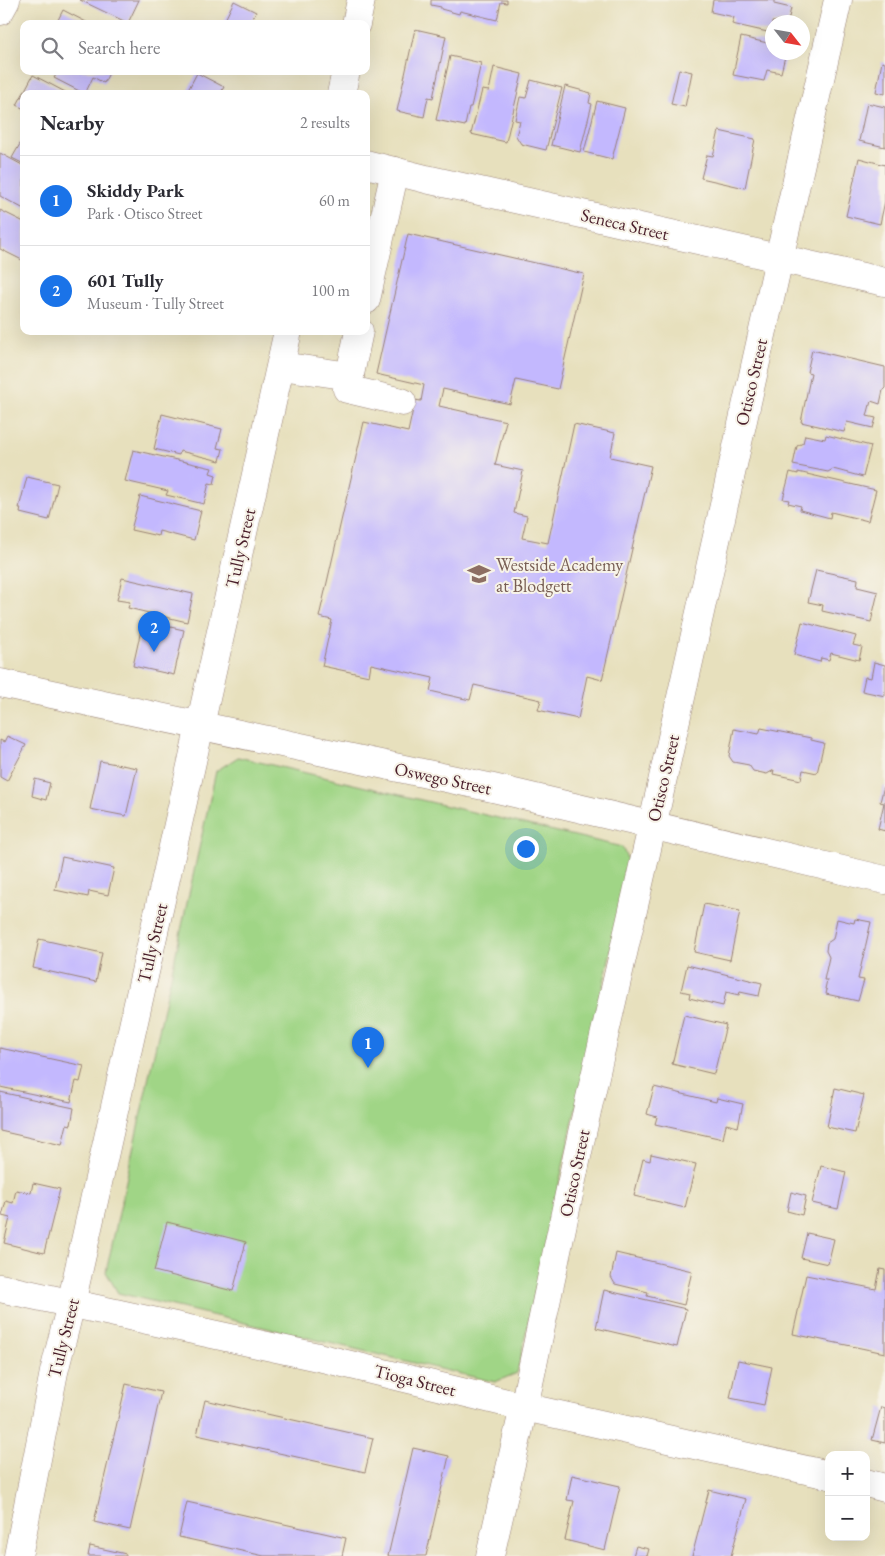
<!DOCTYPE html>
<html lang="en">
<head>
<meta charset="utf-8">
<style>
  body { margin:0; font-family:"EB Garamond",serif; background:#f7f7f7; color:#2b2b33 }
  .controls { position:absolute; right:15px; bottom:15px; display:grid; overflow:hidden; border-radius:10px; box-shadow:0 5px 20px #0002 }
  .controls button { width:45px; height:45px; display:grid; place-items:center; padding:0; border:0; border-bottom:1px solid #e1e1e2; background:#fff; color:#2b2b33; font:25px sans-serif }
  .compass { position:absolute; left:765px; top:15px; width:45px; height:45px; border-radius:50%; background:#fff; box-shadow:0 5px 20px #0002; rotate:121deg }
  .you { position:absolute; left:525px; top:848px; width:18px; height:18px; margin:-12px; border:4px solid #fff; border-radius:50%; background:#1a73e8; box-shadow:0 0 0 8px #1a73e833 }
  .badge { display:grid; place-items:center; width:32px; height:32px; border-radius:50%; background:#1a73e8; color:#fff; font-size:16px; font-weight:700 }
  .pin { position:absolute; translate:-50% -41px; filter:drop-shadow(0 1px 2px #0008) }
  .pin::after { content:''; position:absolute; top:26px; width:18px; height:15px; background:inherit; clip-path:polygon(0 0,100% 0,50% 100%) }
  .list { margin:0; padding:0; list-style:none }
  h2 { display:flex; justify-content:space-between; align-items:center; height:65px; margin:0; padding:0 20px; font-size:21px }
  h2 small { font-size:16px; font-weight:400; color:#7c7c81 }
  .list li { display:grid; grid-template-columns:32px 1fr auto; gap:15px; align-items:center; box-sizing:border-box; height:90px; padding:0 20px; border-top:1px solid #e1e1e2 }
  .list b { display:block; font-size:19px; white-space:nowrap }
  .list p { margin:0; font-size:16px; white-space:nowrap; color:#7c7c81 }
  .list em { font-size:16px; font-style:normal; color:#7c7c81 }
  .icon { flex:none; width:28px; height:28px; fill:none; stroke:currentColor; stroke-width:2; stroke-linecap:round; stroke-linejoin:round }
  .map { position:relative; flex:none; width:885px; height:1556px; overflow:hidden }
  .search { position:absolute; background:#fff; box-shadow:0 5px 20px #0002; left:20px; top:20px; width:350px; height:55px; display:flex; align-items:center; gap:12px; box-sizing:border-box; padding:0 18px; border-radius:10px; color:#7c7c81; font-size:19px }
  .panel { position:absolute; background:#fff; box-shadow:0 5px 20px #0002; left:20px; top:90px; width:350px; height:245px; border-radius:10px }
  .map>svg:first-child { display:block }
  .green { fill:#a0d586; stroke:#757a58 }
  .building { fill:#c3b8fe }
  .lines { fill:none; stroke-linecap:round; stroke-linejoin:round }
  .minor-casing { stroke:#988074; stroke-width:29 }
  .minor { stroke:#fff; stroke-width:28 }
  .labels { text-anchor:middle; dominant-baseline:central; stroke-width:4; stroke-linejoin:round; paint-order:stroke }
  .street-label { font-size:18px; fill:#4a1f2b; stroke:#f7f3e8 }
  .education-label { font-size:18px; fill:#785e54; stroke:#f7f3e8; text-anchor:start }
</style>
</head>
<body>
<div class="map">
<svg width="885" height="1556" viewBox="0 0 885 1556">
  <rect width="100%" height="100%" fill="#f7f3e8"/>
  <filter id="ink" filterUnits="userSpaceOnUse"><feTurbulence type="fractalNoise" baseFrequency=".02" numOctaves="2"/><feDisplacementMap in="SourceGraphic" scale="10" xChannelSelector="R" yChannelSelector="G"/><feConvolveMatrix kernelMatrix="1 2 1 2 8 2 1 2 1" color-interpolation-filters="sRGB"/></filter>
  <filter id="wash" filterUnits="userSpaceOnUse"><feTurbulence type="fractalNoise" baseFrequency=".0096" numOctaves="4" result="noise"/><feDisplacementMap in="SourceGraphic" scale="20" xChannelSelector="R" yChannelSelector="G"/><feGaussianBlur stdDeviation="1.12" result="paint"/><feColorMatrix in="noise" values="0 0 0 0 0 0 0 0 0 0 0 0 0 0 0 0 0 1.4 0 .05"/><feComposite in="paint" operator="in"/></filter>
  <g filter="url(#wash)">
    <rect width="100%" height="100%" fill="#e7e0bd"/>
    <!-- green -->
    <polygon class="green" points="238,757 622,847 630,865 517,1373 495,1382 118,1293 106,1272 216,771"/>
    <g id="blocks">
      <!-- building -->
      <g class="building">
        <polygon points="80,0 139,0 128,23"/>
        <polygon points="431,0 507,0 507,3 501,2 497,20 460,11 459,14 441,9 441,7 431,5"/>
        <polygon points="713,0 774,0 774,4 791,8 788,22 772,22 772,33 732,24 734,17 711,12"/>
        <polygon points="234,1 256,12 250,24 223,24"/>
        <polygon points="63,10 90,24 56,24"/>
        <polygon points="415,29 446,36 433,98 428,97 424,117 397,111"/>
        <polygon points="741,37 772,44 772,52 786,52 781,73 767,70 764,81 733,75"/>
        <polygon points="450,56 481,63 471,107 469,107 465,126 436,120"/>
        <polygon points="882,62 885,63 885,94 876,92"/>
        <polygon points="494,67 522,74 506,142 471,134 482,90 489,91"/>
        <polygon points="679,69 692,72 685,107 671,104"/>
        <polygon points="53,71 110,71 104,83 93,77 85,94 54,78 57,73"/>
        <polygon points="197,73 224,87 220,94 186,94"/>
        <polygon points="33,75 69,94 24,94 24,109 17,105"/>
        <polygon points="531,80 562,88 546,150 521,144 516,136 520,121 515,120 520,97 526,98"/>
        <polygon points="565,86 591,93 589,103 592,104 580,152 551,145"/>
        <polygon points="597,101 625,108 612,159 584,152"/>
        <polygon points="867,103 885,107 885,147 859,141"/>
        <polygon points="719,131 755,139 745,188 701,178 707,155 713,156"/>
        <polygon points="24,137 24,164 12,158"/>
        <polygon points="0,153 24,166 24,209 0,196"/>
        <polygon points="859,158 885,165 885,201 880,224 846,216"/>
        <polygon points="0,210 24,222 24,261 0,249"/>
        <polygon points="408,234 584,274 558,389 516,380 510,404 443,389 439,406 506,421 495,465 523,471 514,513 527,516 522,538 548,543 574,424 615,433 610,457 651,466 602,680 587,676 578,719 538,710 541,700 474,685 470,700 430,691 433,678 371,664 369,676 322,666 332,620 319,617 364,422 408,432 415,400 421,401 424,385 376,374"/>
        <polygon points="812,350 885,367 885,388 883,390 880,404 871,401 867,416 876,418 873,428 847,422 844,432 801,422 811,373 807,372"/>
        <polygon points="162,414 222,429 217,448 223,449 220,461 180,451 179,455 154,449"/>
        <polygon points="805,435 825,439 826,435 871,446 863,477 833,469 828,472 793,465 797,446 803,443"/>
        <polygon points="133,450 212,468 210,473 216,475 214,484 209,483 204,504 166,495 168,491 125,481"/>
        <polygon points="790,472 798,474 798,472 876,490 868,521 831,512 830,518 800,510 801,506 788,503 789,500 783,499"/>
        <polygon points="27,477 58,484 49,520 20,513 21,508 19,508"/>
        <polygon points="140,496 201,511 194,540 159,531 158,536 131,530"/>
        <polygon points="816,570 858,579 857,587 878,592 871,622 822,611 823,605 808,602"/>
        <polygon points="122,578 193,594 187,622 128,608 130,602 117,600"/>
        <polygon points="143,621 184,630 174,675 133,666"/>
        <polygon points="802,622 856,636 853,645 862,647 859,660 831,653 829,660 821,658 820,662 794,655"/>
        <polygon points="874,662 885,665 885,696 862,691 865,677 871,678"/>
        <polygon points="761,728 811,738 811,740 824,743 817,773 803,770 801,780 773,774 774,770 767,774 753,771 749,765 733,762 729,756 734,729 759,734"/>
        <polygon points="7,736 26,745 7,781 0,777 0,740 4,742"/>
        <polygon points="100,761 137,768 126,816 90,809"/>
        <polygon points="35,779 50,783 46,800 32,796"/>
        <polygon points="884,786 885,786 885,831 878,829 884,803 880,802"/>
        <polygon points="62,857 114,868 108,895 89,891 88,897 55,890"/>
        <polygon points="704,904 740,911 730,960 694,952"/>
        <polygon points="837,919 854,923 855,919 871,922 858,979 864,980 858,1001 826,994 827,990 825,989 827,980 824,980 829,957 826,951 827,943 833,939"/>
        <polygon points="39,939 102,953 96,982 33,968"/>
        <polygon points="687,965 762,983 759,996 740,992 739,995 726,992 723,1006 689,998 690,993 681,991"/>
        <polygon points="684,1015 726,1025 714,1074 672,1064"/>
        <polygon points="0,1048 84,1066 80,1082 76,1081 71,1102 0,1087"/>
        <polygon points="654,1087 716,1102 717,1098 743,1104 738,1127 726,1124 723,1139 655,1124 657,1117 647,1114"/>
        <polygon points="835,1088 864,1095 855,1133 827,1127"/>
        <polygon points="0,1092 74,1108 71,1125 67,1124 62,1145 0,1131"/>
        <polygon points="651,1154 696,1164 685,1208 634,1196 643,1159 650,1161"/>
        <polygon points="821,1166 846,1172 838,1209 812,1203"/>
        <polygon points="33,1183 60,1189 44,1253 4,1243 10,1218 2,1216 6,1201 13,1203 16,1190 31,1193"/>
        <polygon points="791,1192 806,1196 802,1215 787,1211"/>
        <polygon points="167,1222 246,1242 233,1291 154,1271"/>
        <polygon points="807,1233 834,1239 828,1264 801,1258"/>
        <polygon points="616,1253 692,1271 684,1305 647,1296 648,1292 615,1284 611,1277"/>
        <polygon points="880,1269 885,1270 885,1353 793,1334 806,1275 876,1289"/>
        <polygon points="604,1290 686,1309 677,1347 596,1328"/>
        <polygon points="738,1360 772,1367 764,1405 730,1398"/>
        <polygon points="126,1384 161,1392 130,1530 94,1522"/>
        <polygon points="205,1400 373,1438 365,1472 197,1435"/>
        <polygon points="881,1407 885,1408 885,1443 872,1440"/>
        <polygon points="413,1448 449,1456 426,1556 388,1556"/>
        <polygon points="572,1475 620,1486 605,1550 565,1540 574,1501 567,1500"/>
        <polygon points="709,1490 746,1499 731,1556 692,1556"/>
        <polygon points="187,1502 346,1538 342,1556 264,1556 179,1537"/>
        <polygon points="90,1546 126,1554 126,1556 88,1556"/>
        <polygon points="636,1546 649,1549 647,1556 633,1556"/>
      </g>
    </g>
  </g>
  <g filter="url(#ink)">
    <use href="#blocks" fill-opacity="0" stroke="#988074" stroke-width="1"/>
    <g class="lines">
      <defs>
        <g id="minor">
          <polyline points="0,11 6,0"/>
          <polyline points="356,24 361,0"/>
          <polyline points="341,94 346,71"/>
          <polyline points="366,164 426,179 885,282"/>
          <polyline points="366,300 395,171"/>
          <polyline points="359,331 347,389 402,402"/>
          <polyline points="281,366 350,376"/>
          <polyline points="0,683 493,788 885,880"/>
          <polyline points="0,1288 318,1357 524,1407 829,1475"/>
          <polyline points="866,1483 885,1488"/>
          <polyline points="18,1556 54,1372 71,1304 288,331"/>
          <polyline points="490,1556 524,1407 582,1133 652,827 779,259 838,0"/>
        </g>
      </defs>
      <!-- minor casing -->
      <use href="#minor" class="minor-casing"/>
      <!-- minor -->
      <use href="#minor" class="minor"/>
    </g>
  </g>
  <!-- icons -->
  <defs>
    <symbol id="school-bare" viewBox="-9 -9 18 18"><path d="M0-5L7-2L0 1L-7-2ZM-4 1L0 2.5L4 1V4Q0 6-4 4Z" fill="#8d6e63" stroke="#f7f3e8" stroke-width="2.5" paint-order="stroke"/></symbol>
  </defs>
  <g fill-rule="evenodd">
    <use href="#school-bare" x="463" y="558" width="32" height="32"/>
  </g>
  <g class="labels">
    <!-- street labels -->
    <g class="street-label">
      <text transform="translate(625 224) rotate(13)">Seneca Street</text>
      <text transform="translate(751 382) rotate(-77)">Otisco Street</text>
      <text transform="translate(240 548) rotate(-77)">Tully Street</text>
      <text transform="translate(443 778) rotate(12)">Oswego Street</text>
      <text transform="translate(663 778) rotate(-77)">Otisco Street</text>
      <text transform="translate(152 943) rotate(-77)">Tully Street</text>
      <text transform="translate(574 1173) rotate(-78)">Otisco Street</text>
      <text transform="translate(63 1338) rotate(-76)">Tully Street</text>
      <text transform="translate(415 1380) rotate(14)">Tioga Street</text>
    </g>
    <!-- education labels -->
    <g class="education-label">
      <text x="496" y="564">Westside Academy<tspan x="496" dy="21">at Blodgett</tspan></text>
    </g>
  </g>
</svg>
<div class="controls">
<button>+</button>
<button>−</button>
</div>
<svg class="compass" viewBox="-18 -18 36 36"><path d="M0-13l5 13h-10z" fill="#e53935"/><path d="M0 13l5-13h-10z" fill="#7c7c81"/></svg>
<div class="you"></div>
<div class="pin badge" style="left:368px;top:1068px">1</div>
<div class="pin badge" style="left:154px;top:652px">2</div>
<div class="search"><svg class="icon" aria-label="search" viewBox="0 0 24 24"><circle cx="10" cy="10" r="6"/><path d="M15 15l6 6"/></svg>Search here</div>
<section class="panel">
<h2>Nearby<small>2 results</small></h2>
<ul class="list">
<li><span class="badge">1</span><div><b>Skiddy Park</b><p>Park · Otisco Street</p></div><em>60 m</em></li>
<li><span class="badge">2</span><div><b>601 Tully</b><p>Museum · Tully Street</p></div><em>100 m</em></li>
</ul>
</section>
</div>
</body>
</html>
